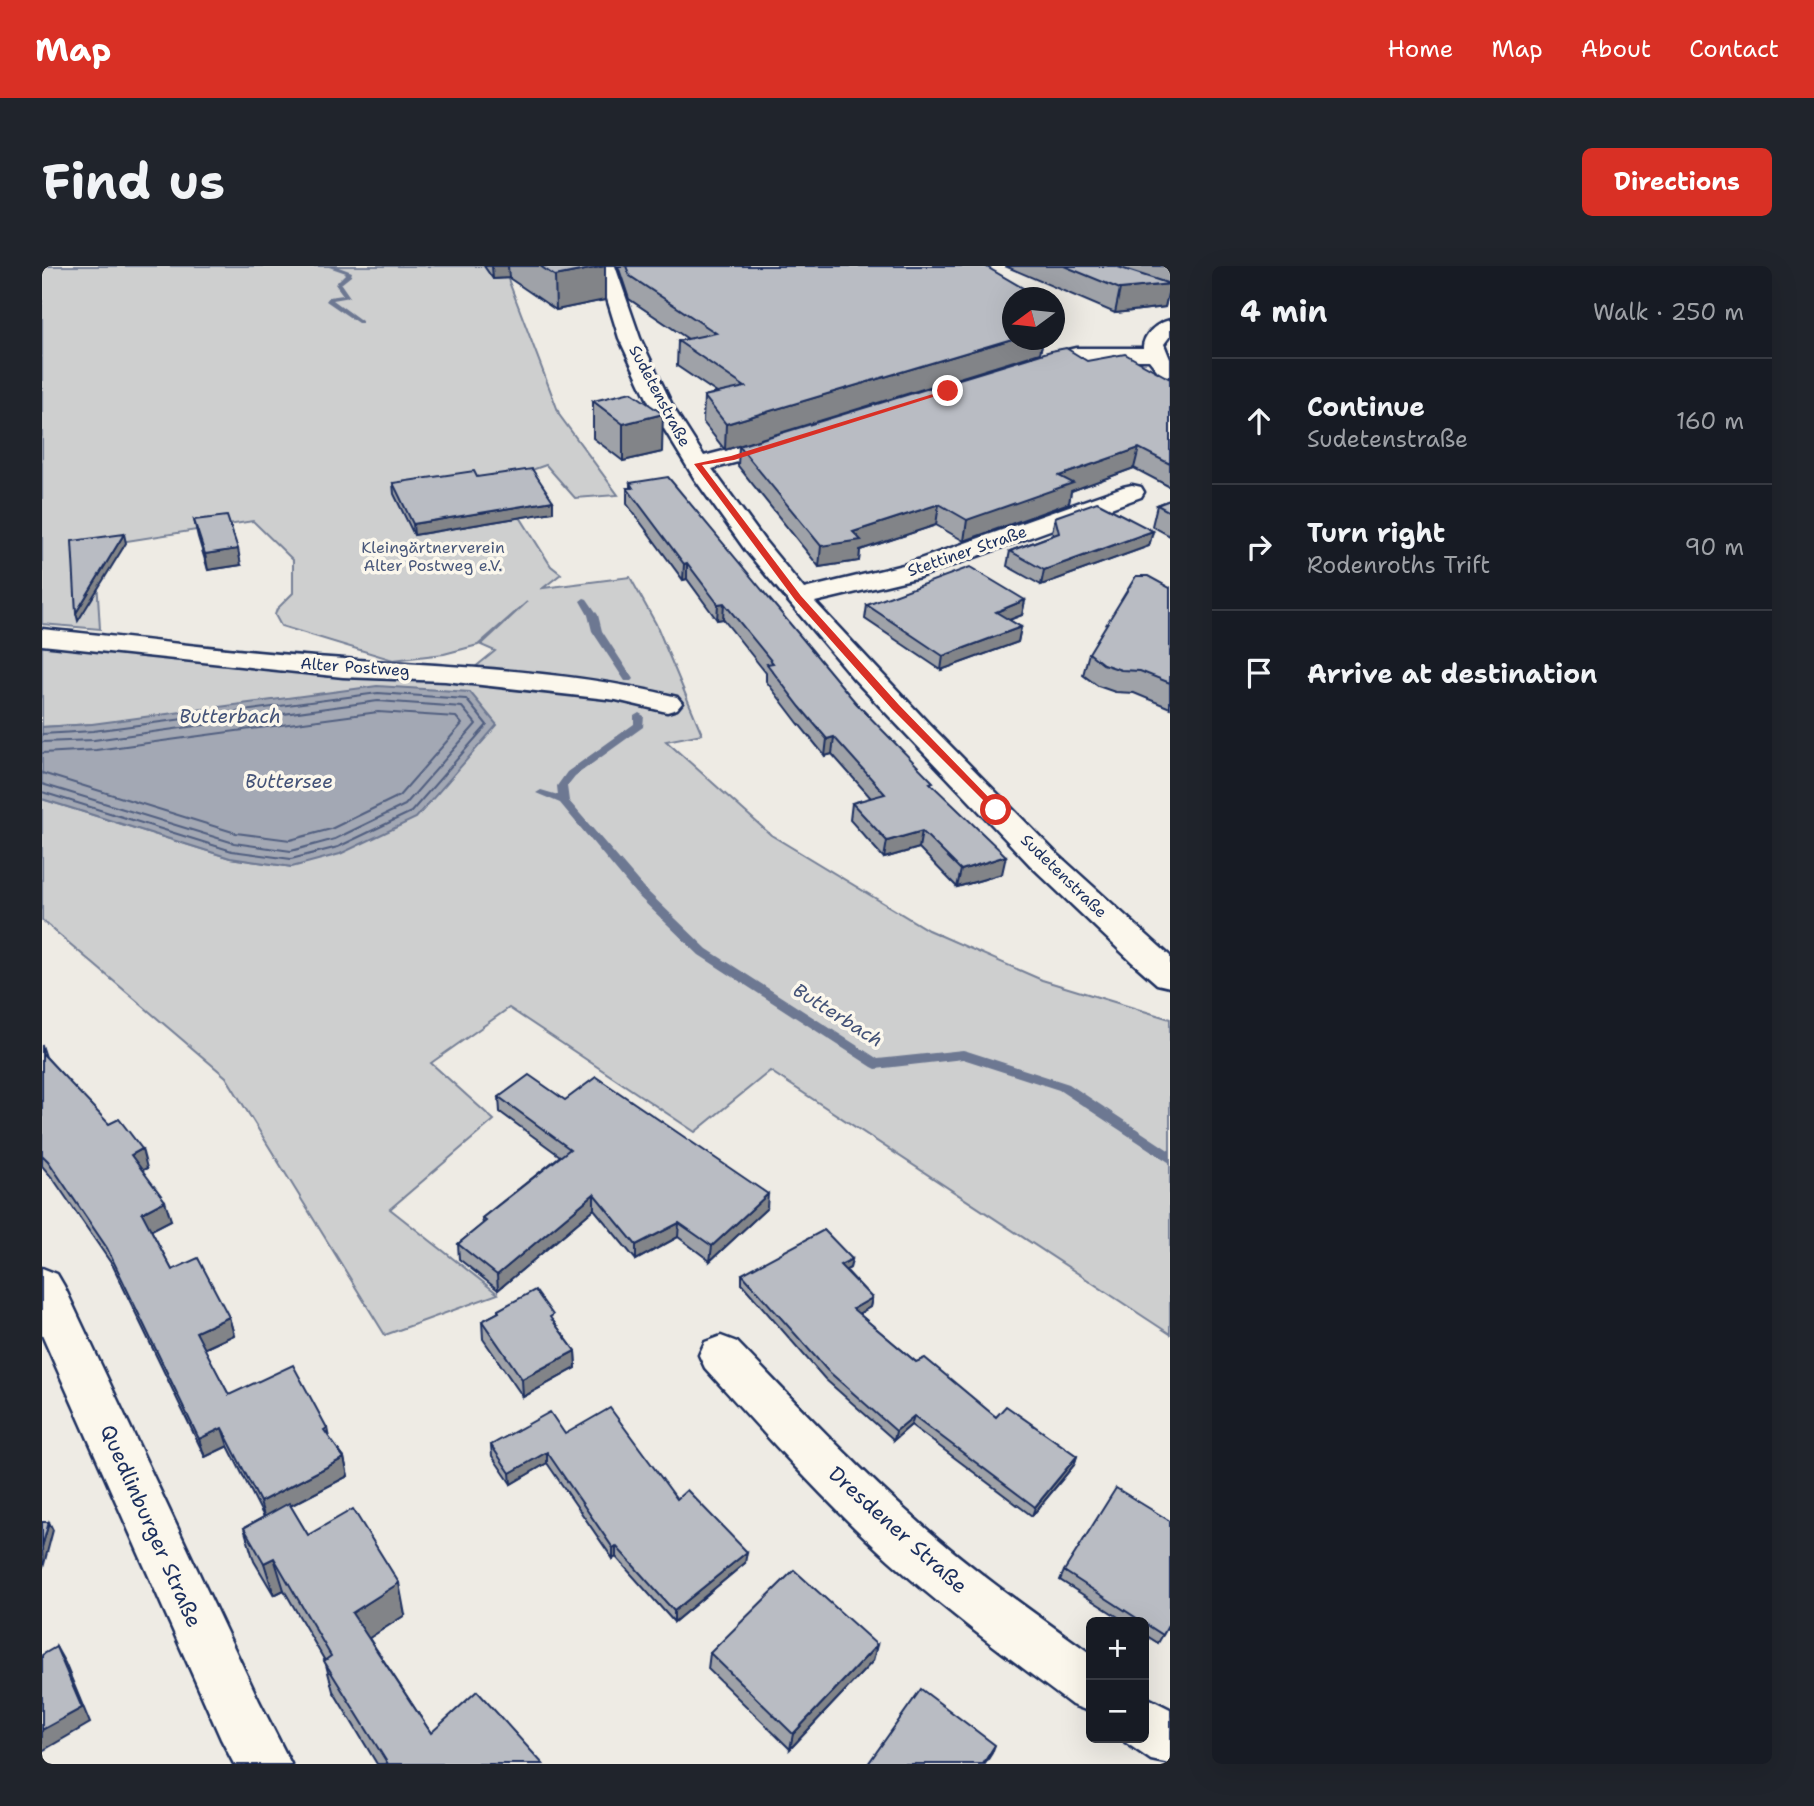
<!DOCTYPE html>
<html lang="en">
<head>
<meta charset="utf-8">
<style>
  body { margin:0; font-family:"Shantell Sans",sans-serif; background:#20242c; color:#f1f3f6 }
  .controls { position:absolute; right:21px; bottom:21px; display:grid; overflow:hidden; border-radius:10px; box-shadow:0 7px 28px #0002 }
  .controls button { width:63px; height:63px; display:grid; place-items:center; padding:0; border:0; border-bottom:2px solid #363941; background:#171b24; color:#f1f3f6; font:35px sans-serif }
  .compass { position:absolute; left:960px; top:21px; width:63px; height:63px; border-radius:50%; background:#171b24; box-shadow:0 7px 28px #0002; rotate:255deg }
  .stop { position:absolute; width:21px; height:21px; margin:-16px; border:5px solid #d93025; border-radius:50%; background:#fff }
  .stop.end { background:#d93025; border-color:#fff; box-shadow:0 2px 7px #0008 }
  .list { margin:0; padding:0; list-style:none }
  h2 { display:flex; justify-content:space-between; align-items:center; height:91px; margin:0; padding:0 28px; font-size:30px }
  h2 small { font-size:23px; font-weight:400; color:#9ea1a6 }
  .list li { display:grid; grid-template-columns:46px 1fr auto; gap:21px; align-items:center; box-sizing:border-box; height:126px; padding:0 28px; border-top:2px solid #363941 }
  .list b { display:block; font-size:26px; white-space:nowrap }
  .list p { margin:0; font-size:23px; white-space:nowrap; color:#9ea1a6 }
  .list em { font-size:23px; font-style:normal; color:#9ea1a6 }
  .icon { flex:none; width:38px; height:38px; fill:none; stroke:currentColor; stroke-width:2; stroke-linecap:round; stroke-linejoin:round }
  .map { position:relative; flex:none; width:1128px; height:1498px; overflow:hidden; border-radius:10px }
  header { display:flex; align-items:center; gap:42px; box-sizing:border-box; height:98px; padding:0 35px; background:#d93025; color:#fff }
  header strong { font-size:33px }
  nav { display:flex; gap:38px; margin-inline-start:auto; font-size:24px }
  .intro { display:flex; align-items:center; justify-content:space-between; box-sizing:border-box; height:168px; padding:0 42px }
  h1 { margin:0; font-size:49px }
  .button { padding:18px 32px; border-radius:10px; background:#d93025; color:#fff; font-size:24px; font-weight:700 }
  main { display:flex; gap:42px; padding:0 42px }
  aside { flex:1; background:#171b24; border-radius:10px; box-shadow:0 7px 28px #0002 }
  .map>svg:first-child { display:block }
  .green { fill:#cecfcf; stroke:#747f96; stroke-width:2 }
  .water { fill:#a3a8b4; stroke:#6d7892; stroke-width:2 }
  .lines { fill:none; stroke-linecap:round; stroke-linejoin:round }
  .shore { stroke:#515f80; stroke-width:2 }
  .stream { fill:#6d7892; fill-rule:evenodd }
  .street-casing { stroke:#1b2f5e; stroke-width:5 }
  .street { fill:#fbf7ec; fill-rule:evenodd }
  .wall { fill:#9fa2a8; stroke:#1b2f5e; stroke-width:2 }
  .shaded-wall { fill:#828488; stroke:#1b2f5e; stroke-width:2 }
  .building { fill:#b9bcc3; stroke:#1b2f5e; stroke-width:2 }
  .route { fill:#d93025 }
  .labels { text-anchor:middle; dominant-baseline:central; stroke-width:7; stroke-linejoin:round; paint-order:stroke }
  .far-street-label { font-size:16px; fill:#1b2f5e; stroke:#fbf7ec }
  .far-park-label { font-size:16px; fill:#48577a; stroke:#fbf7ec }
  .water-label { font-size:19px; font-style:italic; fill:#445378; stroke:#fbf7ec }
  .near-street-label { font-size:21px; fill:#1b2f5e; stroke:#fbf7ec }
</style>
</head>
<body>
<header>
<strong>Map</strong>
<nav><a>Home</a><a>Map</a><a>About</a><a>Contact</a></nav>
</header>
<div class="intro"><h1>Find us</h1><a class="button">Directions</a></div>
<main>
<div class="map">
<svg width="1128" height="1498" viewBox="0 0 1128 1498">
  <rect width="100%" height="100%" fill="#eeebe4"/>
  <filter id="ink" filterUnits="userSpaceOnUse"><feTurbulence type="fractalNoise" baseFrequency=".0143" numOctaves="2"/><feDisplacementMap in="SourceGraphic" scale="14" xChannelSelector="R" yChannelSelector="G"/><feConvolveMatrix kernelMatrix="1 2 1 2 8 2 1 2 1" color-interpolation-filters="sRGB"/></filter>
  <g filter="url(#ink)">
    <!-- green -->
    <polygon class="green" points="0,0 461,0 518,150 576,229 533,232 504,199 456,216 509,300 519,308 501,322 588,311 614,358 660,468 624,475 729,569 886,664 1000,714 1128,753 1128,1068 728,805 653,866 467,742 389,797 452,854 348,943 456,1028 343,1069 184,811 0,654 0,533 188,592 250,601 50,458 0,461 0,375 416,415 453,385 439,379 485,336 436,379 402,388 351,394 239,360 233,349 235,343 251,327 251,294 211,255 53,280 58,363 0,358"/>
    <!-- water -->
    <polygon class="water" points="335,420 428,426 455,459 374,552 298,588 250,601 188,592 0,533 0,461 50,458"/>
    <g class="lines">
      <!-- shore -->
      <g class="shore">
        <polyline points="0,468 51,465 336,427 424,433 445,459 369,546 296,581 249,593 190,585 0,526"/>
        <polyline points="0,476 52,474 336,435 420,441 434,458 363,539 293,573 249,585 192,577 0,518"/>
        <polyline points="0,487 54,484 336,446 414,451 420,458 357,530 289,563 248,574 194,567 0,507"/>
      </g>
      <!-- stream -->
      <g class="stream">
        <polygon points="284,0 294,0 310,6 309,10 299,18 308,31 291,34 320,55 320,57 316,57 284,35 287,31 301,29 293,18 304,7"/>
        <polygon points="542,332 545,333 556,349 560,365 591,413 589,415 583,415 550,365 546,349 538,335"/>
        <polygon points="597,447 602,450 601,461 533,510 525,520 527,535 601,621 665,683 836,793 921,784 925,785 1027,818 1128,885 1128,897 1017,824 921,793 834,803 830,801 657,689 593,627 518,537 494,527 499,524 516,529 515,520 525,506 592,458 592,450"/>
      </g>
      <defs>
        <g id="street">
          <polygon points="555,0 573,0 598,72 632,143 662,190 743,169 751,171 755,176 751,181 670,203 722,274 762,323 861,299 1081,221 1090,219 1099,221 1102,226 1099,231 878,311 773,336 887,458 1012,585 1128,690 1128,721 1115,718 1090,696 989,600 811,412 704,285 652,212 610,143 577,72"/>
          <path d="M1128,54V70L1122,78L1128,93V110L1119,109L1107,94H1034L986,106L978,105L975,100L978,95L1034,82H1101C1101,68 1115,57 1128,54Z"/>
          <path d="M0,363C101,373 201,387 302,393C414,401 526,404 635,431L640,437L635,443L625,446L574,434L403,415L301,411L0,379Z"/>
          <polygon points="0,1002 15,1008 22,1020 217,1435 249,1498 192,1498 179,1473 0,1069"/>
          <path d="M679,1070L695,1076C755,1138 815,1202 880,1259C933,1306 992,1347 1049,1388V1446L1030,1439C968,1392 905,1346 847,1294C782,1235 723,1168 663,1102L657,1089L663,1076Z"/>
          <polygon points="1102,1430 1128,1443 1128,1498 1109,1494 1083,1476 1081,1472 1102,1472"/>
        </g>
      </defs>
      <!-- street casing -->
      <use href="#street" class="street-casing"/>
      <!-- street -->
      <use href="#street" class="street"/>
    </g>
    <!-- wall -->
    <g class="wall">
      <polygon points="442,0 563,0 563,34 514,44 467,12 451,13"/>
      <polygon points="576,0 947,0 947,2 970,74 1001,74 998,87 683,184 661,156 662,130 675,127 635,100 636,75 646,73 587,33"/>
      <polygon points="963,0 1128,0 1128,25 1127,25 1123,41 1073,47"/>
      <polygon points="1045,95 1128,113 1128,221 1092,202 1029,225 1027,237 922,275 894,259 818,284 817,295 777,301 696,200 697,180"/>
      <polygon points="551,135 620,186 581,195 551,172"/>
      <polygon points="351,217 511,246 372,269 352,228"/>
      <polygon points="588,217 814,437 890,520 960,608 915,621 877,582 842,592 808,554 810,537 829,532 790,488 783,490 756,457 724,415 724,407 681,353 675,354 645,313 641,314 585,238 585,222 588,222"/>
      <polygon points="1128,234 1128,270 1110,260 1115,239"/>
      <polygon points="1013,251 1111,265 1107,280 999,319 965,300 968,285 1011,269 1010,266"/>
      <polygon points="152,254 199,299 166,304 156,271"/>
      <polygon points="1128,322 1128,442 1092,427 1073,426 1056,420 1041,409 1047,387"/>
      <polygon points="983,334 980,349 967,354 979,361 976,376 899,404 823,353 825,339"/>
      <polygon points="0,779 4,791 105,902 100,904 129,954 109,964 130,1004 187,1051 192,1069 162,1083 187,1129 285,1162 287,1172 302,1192 306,1210 248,1240 266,1269 363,1349 327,1372 389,1467 501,1498 335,1498 291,1425 283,1395 242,1324 232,1329 212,1295 202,1262 222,1251 186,1180 163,1191 71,1000 12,914 0,900"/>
      <polygon points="457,831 523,834 725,942 668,995 636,971 594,994 552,943 456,1024 417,993 416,978 441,958 440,952 518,890 458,846"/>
      <polygon points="810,993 808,1002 804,1004 830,1032 828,1041 817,1048 874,1096 954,1151 1035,1190 1032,1199 990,1250 869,1159 852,1174 783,1113 700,1018 700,1008"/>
      <polygon points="456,1044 511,1055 533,1085 534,1102 481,1131 441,1073 440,1055 456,1047"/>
      <polygon points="523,1168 635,1233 703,1297 632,1356 574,1291 571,1293 505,1197 469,1218 450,1190 449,1179"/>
      <polygon points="1022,1305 1128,1357 1116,1377 1102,1368 1102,1356 1084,1356 1018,1314"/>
      <polygon points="668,1387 831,1395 748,1483 666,1403"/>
    </g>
    <!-- shaded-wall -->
    <g class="shaded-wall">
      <polygon points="450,0 466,0 467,12 451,13"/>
      <polygon points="563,0 563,34 514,44 513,10"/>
      <polygon points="1128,18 1123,41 1073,47 1078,23"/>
      <polygon points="970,73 1001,74 998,87 683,184 684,158"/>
      <polygon points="621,148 620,186 581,195 581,158"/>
      <polygon points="1097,182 1092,202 1029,225 1027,237 922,275 925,254 1017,210"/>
      <polygon points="511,235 511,246 372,269 371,258"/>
      <polygon points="897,238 894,259 818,284 817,295 777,301 779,280 811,266"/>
      <polygon points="1111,265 1107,280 999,319 1002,304"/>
      <polygon points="82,268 84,277 36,355 34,347"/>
      <polygon points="196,283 199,299 166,304 163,288"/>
      <polygon points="645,297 645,313 641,314 642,298"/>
      <polygon points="983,334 980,349 951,360 954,346"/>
      <polygon points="682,337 681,353 675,354 676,338"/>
      <polygon points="979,361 976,376 899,404 901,390"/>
      <polygon points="792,471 790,488 783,490 785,473"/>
      <polygon points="880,565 877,582 842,592 845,575"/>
      <polygon points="964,590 960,608 915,621 919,604"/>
      <polygon points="100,883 105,902 95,907 89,889"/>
      <polygon points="552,928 552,943 456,1024 455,1009"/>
      <polygon points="726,928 725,942 668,995 670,980"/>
      <polygon points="123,935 129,954 106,966 100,947"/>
      <polygon points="637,957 636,971 594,994 594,979"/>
      <polygon points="810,993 808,1002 797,1008 798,999"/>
      <polygon points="830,1032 828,1041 809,1052 811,1043"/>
      <polygon points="187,1051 192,1069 159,1084 154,1066"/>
      <polygon points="533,1085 534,1102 481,1131 480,1113"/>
      <polygon points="872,1150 869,1159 852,1174 854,1165"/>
      <polygon points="180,1162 186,1180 163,1191 157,1173"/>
      <polygon points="505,1186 505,1197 469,1218 468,1207"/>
      <polygon points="1035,1190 1032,1199 990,1250 993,1241"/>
      <polygon points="302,1192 306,1210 223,1253 218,1236"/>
      <polygon points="7,1256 11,1264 1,1302 0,1281"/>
      <polygon points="574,1280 574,1291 571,1293 571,1282"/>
      <polygon points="705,1286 703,1297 632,1356 632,1345"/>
      <polygon points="232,1292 242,1324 232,1329 222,1297"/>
      <polygon points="357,1317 363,1349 318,1378 310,1347"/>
      <polygon points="835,1379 831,1395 748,1483 751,1468"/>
      <polygon points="14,1381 23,1397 48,1457 0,1485 0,1464"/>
      <polygon points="953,1479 950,1487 943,1498 941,1498"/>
    </g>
    <!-- building -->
    <g class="building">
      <polygon points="498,0 563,0 513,10"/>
      <polygon points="584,0 943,0 998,32 970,32 970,42 969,42 970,43 970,73 684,158 662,130 703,121 636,75 674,67 588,10"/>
      <polygon points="1022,0 1073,0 1128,18 1078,23"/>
      <polygon points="1024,82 1045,95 1083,88 1128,113 1128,198 1097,182 1017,210 1031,217 925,254 897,238 811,266 819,274 779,280 697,180 1009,85"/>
      <polygon points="589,126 621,148 581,158 551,135"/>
      <polygon points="490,203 511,235 371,258 351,217 432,205 435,211"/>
      <polygon points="626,211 814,437 891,516 888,517 964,590 919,604 880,565 845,575 810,537 843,528 792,471 785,473 758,441 725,398 731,397 682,337 676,338 645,297 642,298 585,222 591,222 588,217"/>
      <polygon points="1128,234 1128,246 1115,239"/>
      <polygon points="1055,236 1111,265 1002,304 968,285 1017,267 1013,251"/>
      <polygon points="185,250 196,283 163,288 152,254"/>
      <polygon points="82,268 34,347 30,275"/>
      <polygon points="928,301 983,334 954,346 979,361 901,390 825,339"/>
      <polygon points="1094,310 1106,310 1128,322 1128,417 1098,405 1079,404 1061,398 1047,387"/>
      <polygon points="0,787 67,858 77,853 100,883 89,889 123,935 100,947 130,1004 156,992 187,1051 154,1066 187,1129 251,1099 285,1162 282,1164 302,1192 218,1236 180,1162 157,1173 65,982 6,895 0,889"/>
      <polygon points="487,809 523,834 554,811 726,928 670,980 637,957 594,979 552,928 455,1009 416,978 444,955 440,952 528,883 457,831"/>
      <polygon points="782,964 810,993 798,999 830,1032 811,1043 874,1096 883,1092 954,1151 964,1140 1035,1190 993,1241 872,1150 854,1165 785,1104 700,1008"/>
      <polygon points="493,1024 511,1049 508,1051 533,1085 480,1113 440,1055 457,1046 456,1044"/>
      <polygon points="568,1142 635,1233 645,1224 705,1286 632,1345 574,1280 571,1282 505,1186 468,1207 449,1179 508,1146 523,1168"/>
      <polygon points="1074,1222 1128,1255 1128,1356 1121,1369 1022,1305"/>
      <polygon points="247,1237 266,1269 311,1243 357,1317 310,1347 389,1467 435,1425 501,1498 346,1498 282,1395 289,1390 232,1292 222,1297 202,1262"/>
      <polygon points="0,1256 7,1256 0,1281"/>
      <polygon points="752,1304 835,1379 751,1468 668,1387"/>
      <polygon points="14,1381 40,1442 0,1464 0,1389"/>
      <polygon points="879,1423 953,1479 941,1498 826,1498"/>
    </g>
  </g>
  <!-- route -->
  <polygon class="route" points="904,124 910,125 692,194 660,199 759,330 857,439 957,542 957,547 954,547 850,443 753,334 652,198 689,190"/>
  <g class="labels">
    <!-- far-street labels -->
    <g class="far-street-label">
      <text transform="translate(618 130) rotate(62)">Sudetenstraße</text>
      <text transform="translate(925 285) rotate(-19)">Stettiner Straße</text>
      <text transform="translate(313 401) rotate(4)">Alter Postweg</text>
      <text transform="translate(1022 610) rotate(44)">Sudetenstraße</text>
    </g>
    <!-- far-park labels -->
    <g class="far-park-label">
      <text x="391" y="281">Kleingärtnerverein<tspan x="391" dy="18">Alter Postweg e.V.</tspan></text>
    </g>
    <!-- water labels -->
    <g class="water-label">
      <text x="188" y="450">Butterbach</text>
      <text x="247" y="515">Buttersee</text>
      <text transform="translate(796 749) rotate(32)">Butterbach</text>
    </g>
    <!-- near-street labels -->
    <g class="near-street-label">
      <text transform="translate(109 1260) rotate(66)">Quedlinburger Straße</text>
      <text transform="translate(856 1264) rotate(42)">Dresdener Straße</text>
    </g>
  </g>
</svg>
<div class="controls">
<button>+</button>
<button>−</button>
</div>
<svg class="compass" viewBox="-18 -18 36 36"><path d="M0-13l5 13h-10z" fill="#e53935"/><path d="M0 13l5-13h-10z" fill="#9ea1a6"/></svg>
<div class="stop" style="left:954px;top:544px"></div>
<div class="stop end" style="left:906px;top:125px"></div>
</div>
<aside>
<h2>4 min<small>Walk · 250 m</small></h2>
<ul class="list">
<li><svg class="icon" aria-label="ahead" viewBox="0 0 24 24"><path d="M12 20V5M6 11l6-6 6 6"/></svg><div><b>Continue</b><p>Sudetenstraße</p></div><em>160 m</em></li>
<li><svg class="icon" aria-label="right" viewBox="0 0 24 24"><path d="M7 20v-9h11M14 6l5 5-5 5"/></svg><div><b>Turn right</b><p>Rodenroths Trift</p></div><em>90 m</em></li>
<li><svg class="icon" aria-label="arrive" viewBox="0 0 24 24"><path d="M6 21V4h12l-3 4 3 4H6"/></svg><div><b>Arrive at destination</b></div></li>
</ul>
</aside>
</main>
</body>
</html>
